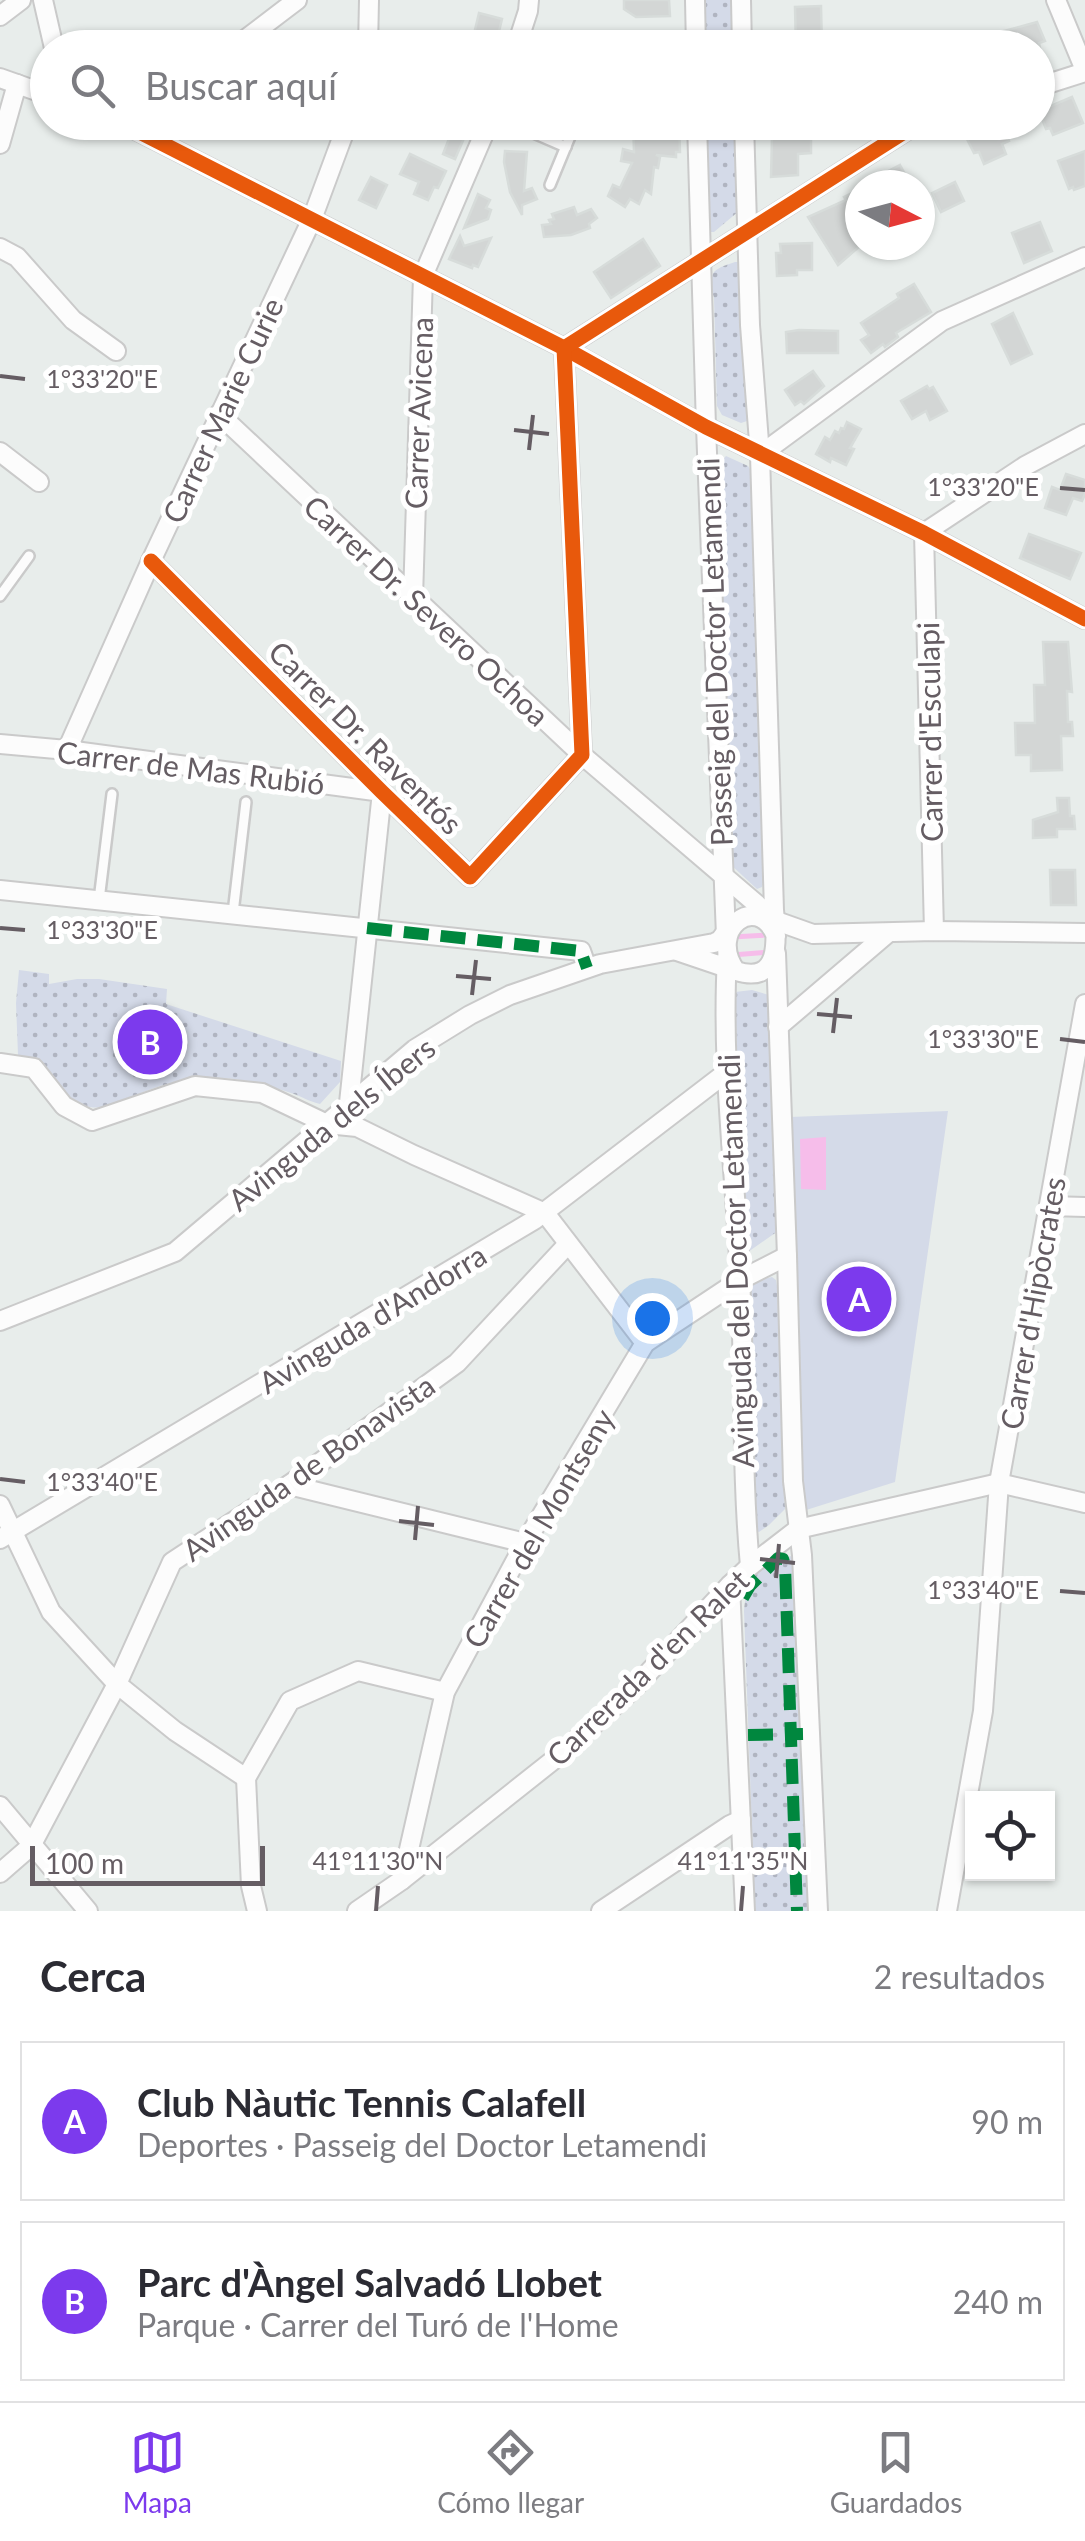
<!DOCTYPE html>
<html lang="es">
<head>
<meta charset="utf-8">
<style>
  body { margin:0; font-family:Lato,sans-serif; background:#f2f2f3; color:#2b2b33 }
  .controls { position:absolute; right:30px; bottom:30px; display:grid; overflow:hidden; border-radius:0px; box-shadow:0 2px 8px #0004 }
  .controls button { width:90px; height:90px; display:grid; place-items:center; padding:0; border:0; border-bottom:2px solid #e1e1e2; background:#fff; color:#2b2b33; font:50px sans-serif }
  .compass { position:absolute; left:845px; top:170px; width:90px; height:90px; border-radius:50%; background:#fff; box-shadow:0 2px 8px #0004; rotate:96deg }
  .scale { position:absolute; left:30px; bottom:25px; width:235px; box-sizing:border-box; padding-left:10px; border:5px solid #655d63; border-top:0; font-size:28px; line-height:35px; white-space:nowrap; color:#655d63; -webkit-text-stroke:8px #fff; paint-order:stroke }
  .you { position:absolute; left:652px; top:1318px; width:35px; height:35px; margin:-25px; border:8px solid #fff; border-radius:50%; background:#1a73e8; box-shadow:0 0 0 15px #1a73e833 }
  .badge { display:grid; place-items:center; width:65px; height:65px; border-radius:50%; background:#7c3aed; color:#fff; font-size:32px; font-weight:700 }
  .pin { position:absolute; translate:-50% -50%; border:5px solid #fff; box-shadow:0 2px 10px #0006 }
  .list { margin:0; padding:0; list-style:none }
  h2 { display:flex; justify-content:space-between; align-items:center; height:130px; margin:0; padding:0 40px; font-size:42px }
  h2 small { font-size:32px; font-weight:400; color:#7c7c81 }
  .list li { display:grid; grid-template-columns:65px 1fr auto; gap:30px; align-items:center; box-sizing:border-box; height:160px; margin:0 20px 20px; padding:0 20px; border:2px solid #e1e1e2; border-radius:0px }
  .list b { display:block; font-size:38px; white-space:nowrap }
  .list p { margin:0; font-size:32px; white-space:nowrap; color:#7c7c81 }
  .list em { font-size:32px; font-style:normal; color:#7c7c81 }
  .icon { flex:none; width:55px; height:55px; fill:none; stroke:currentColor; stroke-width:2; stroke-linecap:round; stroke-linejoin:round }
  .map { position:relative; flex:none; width:1085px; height:1911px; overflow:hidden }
  .search { position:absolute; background:#fff; box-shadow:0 2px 8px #0004; left:30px; right:30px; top:30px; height:110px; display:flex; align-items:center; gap:25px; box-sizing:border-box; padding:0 35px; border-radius:55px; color:#7c7c81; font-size:38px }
  .sheet { height:490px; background:#fff }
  nav { display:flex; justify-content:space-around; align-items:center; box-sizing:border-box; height:140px; border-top:2px solid #e1e1e2; background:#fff; font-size:28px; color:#7c7c81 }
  nav a { display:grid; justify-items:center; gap:5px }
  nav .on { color:#7c3aed }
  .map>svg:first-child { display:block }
  .grass { fill:url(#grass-dots) }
  .pitch { fill:#d4dae8 }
  .water { fill:#f6bdea }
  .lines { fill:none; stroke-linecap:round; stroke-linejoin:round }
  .stream { stroke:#f6bdea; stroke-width:5 }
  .building { fill:#d3d6d5; stroke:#d7dcda; stroke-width:2.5 }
  .service-casing { stroke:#cacaca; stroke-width:14 }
  .minor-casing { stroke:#cacaca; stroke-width:22 }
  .service { stroke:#fcfcfc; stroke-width:9 }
  .minor { stroke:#fcfcfc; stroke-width:18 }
  .quiet { stroke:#00873e; stroke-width:12; stroke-dasharray:25 12; stroke-linecap:butt }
  .cycleway-casing { stroke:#fff; stroke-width:21 }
  .cycleway { stroke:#e8590c; stroke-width:15 }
  .ticks { fill:none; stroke:#655d63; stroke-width:4 }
  .labels { text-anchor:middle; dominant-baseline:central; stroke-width:10; stroke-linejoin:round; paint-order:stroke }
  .street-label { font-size:30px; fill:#655d63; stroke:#fff }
  .ticks-label { font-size:25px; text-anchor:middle; fill:#655d63; stroke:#fff; stroke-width:10; stroke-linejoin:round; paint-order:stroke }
</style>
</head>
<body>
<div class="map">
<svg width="1085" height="1911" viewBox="0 0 1085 1911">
  <defs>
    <pattern id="grass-dots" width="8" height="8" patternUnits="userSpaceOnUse" patternTransform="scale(2.5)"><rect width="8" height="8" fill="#d4dae8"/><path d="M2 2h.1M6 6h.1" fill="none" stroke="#b0b4c0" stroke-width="1.8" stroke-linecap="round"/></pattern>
  </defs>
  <rect width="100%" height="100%" fill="#e8edeb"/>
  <!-- grass -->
  <g class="grass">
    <polygon points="701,0 738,0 739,47 702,47"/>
    <polygon points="705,123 741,123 739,211 714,232 709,232"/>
    <path d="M735,262H740L749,408L747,421L741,423L722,415L717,406L714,298C708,272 711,270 735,262Z"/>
    <polygon points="726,456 748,466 754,476 765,872 762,887 757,889 730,864 717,492 719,464"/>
    <path d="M19,970L49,974V984L77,979H99L167,989L166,1004L341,1061L340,1082L320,1104C310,1102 301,1096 291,1093C260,1082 227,1075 193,1079C175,1081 158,1086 141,1093C125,1099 108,1110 90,1107C54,1102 59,1063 18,1055L16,1003Z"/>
    <polygon points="752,990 769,995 778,1231 748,1252 742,1252 736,1023 732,997 735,992"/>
    <polygon points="772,1277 776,1280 777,1286 785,1509 769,1525 759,1532 754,1530 747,1286 751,1282"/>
    <path d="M791,1556L795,1562L810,1911H755L744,1611C748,1572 756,1570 791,1556Z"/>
  </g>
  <!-- pitch -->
  <polygon class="pitch" points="948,1111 895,1482 803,1511 790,1117"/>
  <!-- water -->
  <polygon class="water" points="826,1137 826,1190 801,1189 800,1139"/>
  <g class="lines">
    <!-- stream -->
    <g class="stream">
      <polyline points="732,937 768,935"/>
      <polyline points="732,955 769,952"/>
    </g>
  </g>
  <!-- building -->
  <g class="building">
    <polygon points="624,0 669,0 670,16 636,17 624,9"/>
    <polygon points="821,6 822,48 796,48 795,7"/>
    <polygon points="479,13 502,19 495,48 465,48 469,33 474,34"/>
    <polygon points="1037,22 1045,41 1039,43 1040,48 996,48 993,34"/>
    <polygon points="1072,97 1083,123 1053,135 1050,128 1046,129 1039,111"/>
    <polygon points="433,122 471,122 455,159 443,154 452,131 432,125"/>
    <polygon points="633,122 679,122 680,152 676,152 676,157 656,155 660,157 658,168 654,167 651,194 645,190 639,204 630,199 625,207 608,196 613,185 620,188 632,163 621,161 623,149 634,152"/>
    <polygon points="1000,124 1009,141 1002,144 1006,154 984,164 979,152 974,153 967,139"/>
    <polygon points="794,135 811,135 811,153 798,154 798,175 771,177 772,136"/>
    <polygon points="505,151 527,152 524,191 532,188 537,199 522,205 522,215 510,192 504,162"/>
    <polygon points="1085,151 1085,186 1074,190 1073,187 1069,189 1058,161"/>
    <polygon points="410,154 446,171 438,188 434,187 428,200 414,194 419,182 400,174"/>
    <polygon points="900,165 911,185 884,185 879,176"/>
    <polygon points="371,177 387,185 376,208 359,200"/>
    <polygon points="955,182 964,201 941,212 932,193"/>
    <polygon points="860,189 860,246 838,265 808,217 846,200 844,197"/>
    <polygon points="478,194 490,200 486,208 491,210 488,219 464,228"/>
    <polygon points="574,207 577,215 591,209 597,218 589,224 590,228 571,235 544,237 542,225 551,224 549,220 554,219 552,214"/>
    <polygon points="1040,222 1052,251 1024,263 1012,233"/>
    <polygon points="460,236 464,246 491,238 478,267 473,265 472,268 449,259"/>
    <polygon points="643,239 660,266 611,298 594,272"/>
    <polygon points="812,243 812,270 797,270 797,275 777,276 776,253 781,253 780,244"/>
    <polygon points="914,284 931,312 896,333 898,337 885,347 883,344 871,353 861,340 869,335 861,323 899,298 897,294"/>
    <polygon points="1013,313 1032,354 1011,364 992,324"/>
    <polygon points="799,330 838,331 838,353 787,353 786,332"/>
    <polygon points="813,371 824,386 804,404 801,401 795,405 785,390"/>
    <polygon points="927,386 929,389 933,387 947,411 930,420 926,411 912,419 901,401"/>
    <polygon points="847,422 861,429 850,448 854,449 846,465 831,458 830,462 816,454 825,437 830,440 835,431 839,433 841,428 844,429"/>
    <polygon points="1066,474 1085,480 1085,494 1082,501 1073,498 1066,515 1045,508 1052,487 1060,490"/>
    <polygon points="1029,534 1081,553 1070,579 1020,558"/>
    <polygon points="1043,642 1068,642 1072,692 1067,691 1068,722 1072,722 1073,736 1061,736 1062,770 1031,771 1031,755 1016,755 1015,723 1035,723 1034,685 1045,685"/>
    <polygon points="1057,798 1069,798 1070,816 1074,816 1075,829 1057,829 1057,837 1033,838 1033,820 1058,812"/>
    <polygon points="1050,870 1075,870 1076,905 1051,905"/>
  </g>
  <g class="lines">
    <defs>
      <g id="service">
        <polyline points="508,122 566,147"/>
        <polyline points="550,185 576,122"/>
        <polyline points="0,596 29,556"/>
        <polyline points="99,900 112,794"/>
        <polyline points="233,913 246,802"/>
      </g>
      <g id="minor">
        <polyline points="43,0 54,48"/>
        <polyline points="695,0 696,48"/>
        <polyline points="741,0 742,48"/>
        <polyline points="1056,0 1085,70"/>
        <polyline points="0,16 21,0"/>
        <polyline points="234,48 297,0"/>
        <polyline points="368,48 369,0"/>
        <polyline points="516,48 528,11 529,0"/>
        <polyline points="0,78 48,95"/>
        <polyline points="1038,87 1085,72"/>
        <polyline points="120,122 564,348 706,427 924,533 1085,619"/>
        <polyline points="697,122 706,427 726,936"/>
        <path d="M744,122L750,325L760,455L774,910C777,940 781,985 736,971C706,930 757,891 776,936"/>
        <polyline points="0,144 17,84"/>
        <polyline points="0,248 17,257 73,320 116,351"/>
        <polyline points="219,414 582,755 774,919"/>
        <polyline points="0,452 39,482"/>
        <polyline points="760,455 942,321 1085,257"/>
        <polyline points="151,561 382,792 470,877 582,755 564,348 920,122"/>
        <polyline points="413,598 423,276 489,122"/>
        <polyline points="0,744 67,750 382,792 349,1103"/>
        <polyline points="67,750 151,561 312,219 348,122"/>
        <polyline points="0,890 581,951 587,968"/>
        <polyline points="768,918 813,934 934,931 1085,933"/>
        <polyline points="934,931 924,533 1025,466 1085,434"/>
        <polyline points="677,951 736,971"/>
        <polyline points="776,953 787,1256 793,1481 802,1555 818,1911"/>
        <path d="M727,957C721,1063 735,1170 740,1277C745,1373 741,1470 750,1566"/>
        <polyline points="778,1027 888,933"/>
        <polyline points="0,1063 34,1068 64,1106 92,1121 195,1086 262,1093 327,1124 357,1127 414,1155 545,1213 645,1343"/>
        <polyline points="1049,1206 1085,1207"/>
        <polyline points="0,1321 175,1252 415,1049 470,1015 510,995 600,964 714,943 720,940 729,928"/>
        <polyline points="289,1485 525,1543"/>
        <polyline points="0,1505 51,1612 117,1684 175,1731 246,1778"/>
        <polyline points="0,1539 534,1220 727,1072"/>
        <polyline points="730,1585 745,1911"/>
        <polyline points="0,1806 88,1911"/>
        <polyline points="0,1873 31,1846 117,1684 172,1562 289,1485 457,1363 568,1244"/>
        <polyline points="402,1880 445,1692 525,1543 645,1343 740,1280 787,1256"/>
        <polyline points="257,1911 251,1886 246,1778 290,1701 358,1671 445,1692"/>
        <polyline points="357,1911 402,1880 561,1754 636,1686 730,1585 750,1566 798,1529 999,1483 1085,1503"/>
        <polyline points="601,1911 730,1825 741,1820"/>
        <polyline points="947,1911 983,1711 999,1483 1085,1004"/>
      </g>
    </defs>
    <!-- service casing -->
    <use href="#service" class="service-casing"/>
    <!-- minor casing -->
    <use href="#minor" class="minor-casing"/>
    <!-- service -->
    <use href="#service" class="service"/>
    <!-- minor -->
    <use href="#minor" class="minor"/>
    <!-- quiet -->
    <g class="quiet">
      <polyline points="367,928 581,951 587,968"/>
      <polyline points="743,1598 750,1586 778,1558 783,1559 785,1565 797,1911"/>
      <polyline points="748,1735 803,1734"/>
    </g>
    <defs>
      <g id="cycleway">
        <polyline points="120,122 564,348 706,427 924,533 1085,619"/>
        <polyline points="151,561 382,792 470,877 582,755 564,348 920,122"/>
      </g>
    </defs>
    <!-- cycleway casing -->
    <use href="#cycleway" class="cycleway-casing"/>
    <!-- cycleway -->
    <use href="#cycleway" class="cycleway"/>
  </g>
  <!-- ticks -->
  <path class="ticks" d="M0,376L25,379M514,430L549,434M529,450L533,415M1060,488L1085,490M0,928L25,930M456,976L491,979M472,995L476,960M817,1014L852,1017M833,1033L837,998M1060,1039L1085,1042M0,1479L25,1482M399,1521L434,1525M415,1540L418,1506M760,1559L795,1563M776,1578L779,1544M1060,1591L1085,1593M376,1911L378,1886M741,1911L743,1886"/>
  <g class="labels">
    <!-- street labels -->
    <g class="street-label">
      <text transform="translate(222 410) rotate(-65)">Carrer Marie Curie</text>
      <text transform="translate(418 413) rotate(-88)">Carrer Avicena</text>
      <text transform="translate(427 610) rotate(43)">Carrer Dr. Severo Ochoa</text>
      <text transform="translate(714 652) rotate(-92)">Passeig del Doctor Letamendi</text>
      <text transform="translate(929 732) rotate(-91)">Carrer d'Esculapi</text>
      <text transform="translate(366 737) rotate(45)">Carrer Dr. Raventós</text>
      <text transform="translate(191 767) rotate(7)">Carrer de Mas Rubió</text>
      <text transform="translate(331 1123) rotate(-39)">Avinguda dels Íbers</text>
      <text transform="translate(735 1261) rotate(-92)">Avinguda del Doctor Letamendi</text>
      <text transform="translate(1032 1303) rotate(-80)">Carrer d'Hipòcrates</text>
      <text transform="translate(372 1318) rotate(-31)">Avinguda d'Andorra</text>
      <text transform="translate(308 1467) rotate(-35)">Avinguda de Bonavista</text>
      <text transform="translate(538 1528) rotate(-60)">Carrer del Montseny</text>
      <text transform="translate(647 1667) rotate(-44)">Carrerada d'en Ralet</text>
    </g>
  </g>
  <g class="ticks-label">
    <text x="102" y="388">1°33'20"E</text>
    <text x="983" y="496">1°33'20"E</text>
    <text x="102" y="939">1°33'30"E</text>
    <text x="983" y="1048">1°33'30"E</text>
    <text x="102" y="1491">1°33'40"E</text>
    <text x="983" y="1599">1°33'40"E</text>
    <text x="378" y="1870">41°11'30"N</text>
    <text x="743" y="1870">41°11'35"N</text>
  </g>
</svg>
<div class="controls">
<button><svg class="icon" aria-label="locate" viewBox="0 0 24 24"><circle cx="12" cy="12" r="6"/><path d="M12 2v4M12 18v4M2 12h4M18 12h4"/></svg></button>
</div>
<svg class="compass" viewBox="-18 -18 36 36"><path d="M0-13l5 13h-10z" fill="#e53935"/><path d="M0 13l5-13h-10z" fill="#7c7c81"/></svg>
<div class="scale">100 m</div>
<div class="you"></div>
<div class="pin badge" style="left:859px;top:1299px">A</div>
<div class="pin badge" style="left:150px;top:1042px">B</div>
<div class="search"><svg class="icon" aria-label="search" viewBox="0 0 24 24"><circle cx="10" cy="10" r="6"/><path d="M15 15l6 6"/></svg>Buscar aquí</div>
</div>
<section class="sheet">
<h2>Cerca<small>2 resultados</small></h2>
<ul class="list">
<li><span class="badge">A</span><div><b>Club Nàutic Tennis Calafell</b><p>Deportes · Passeig del Doctor Letamendi</p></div><em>90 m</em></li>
<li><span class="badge">B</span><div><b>Parc d'Àngel Salvadó Llobet</b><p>Parque · Carrer del Turó de l'Home</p></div><em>240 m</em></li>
</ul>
</section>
<nav>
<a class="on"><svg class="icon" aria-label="map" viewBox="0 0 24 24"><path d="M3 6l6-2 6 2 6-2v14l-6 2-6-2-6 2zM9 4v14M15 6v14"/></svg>Mapa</a>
<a><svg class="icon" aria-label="directions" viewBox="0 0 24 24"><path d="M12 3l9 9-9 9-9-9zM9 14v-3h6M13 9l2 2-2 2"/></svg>Cómo llegar</a>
<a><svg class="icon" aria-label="saved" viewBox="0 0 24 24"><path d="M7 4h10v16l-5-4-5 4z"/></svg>Guardados</a>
</nav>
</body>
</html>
